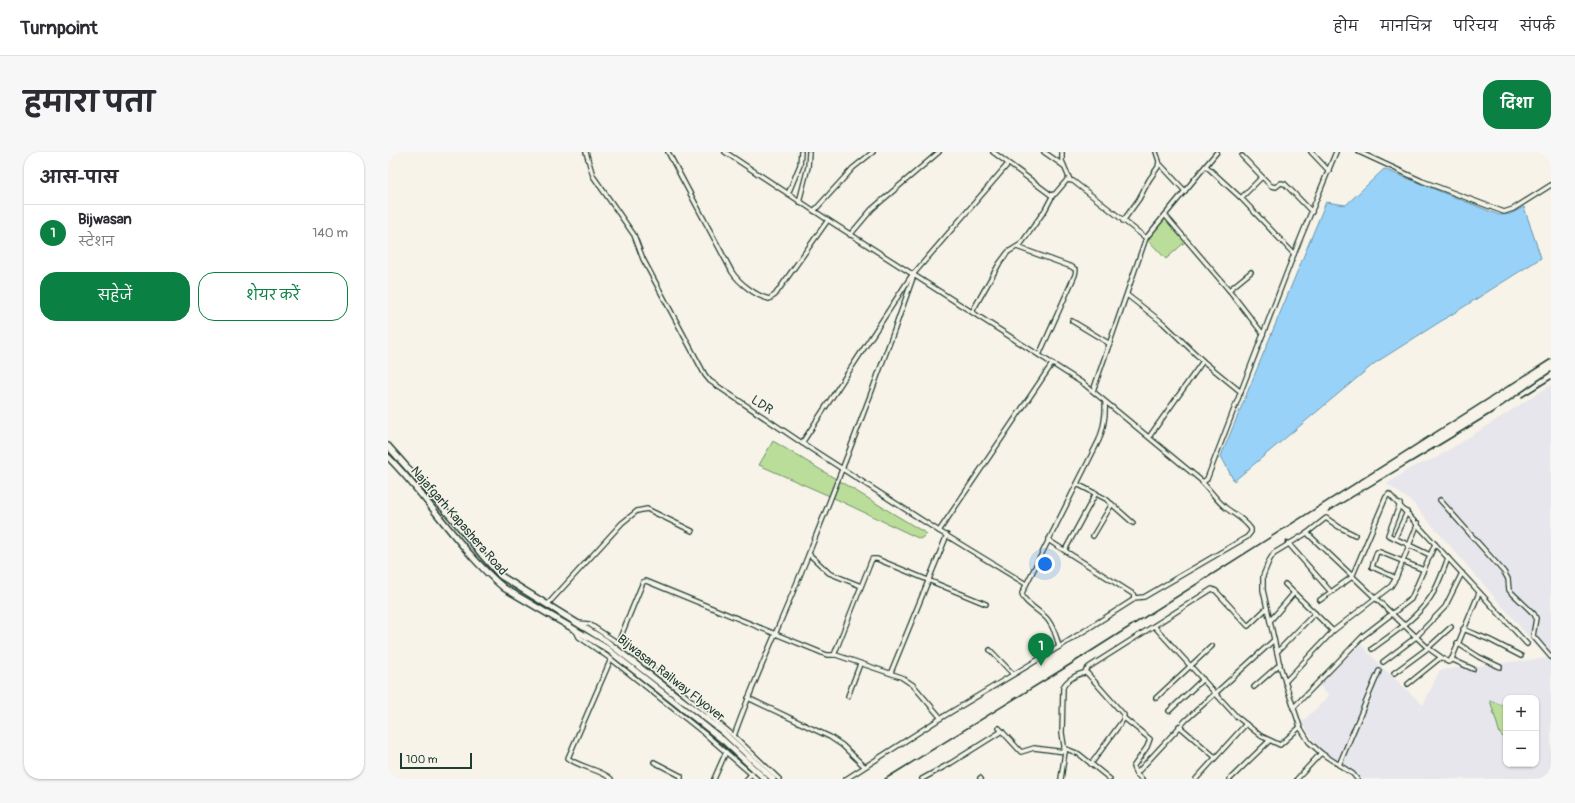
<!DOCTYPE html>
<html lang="hi">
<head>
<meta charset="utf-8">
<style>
  body { margin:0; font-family:Pangolin,"Playpen Sans Deva",sans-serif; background:#f7f7f7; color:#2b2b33 }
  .controls { position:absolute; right:12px; bottom:12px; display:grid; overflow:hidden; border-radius:8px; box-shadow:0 1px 3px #0004 }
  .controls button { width:36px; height:36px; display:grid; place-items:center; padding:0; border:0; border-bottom:1px solid #e1e1e2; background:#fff; color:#2b2b33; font:20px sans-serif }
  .scale { position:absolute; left:12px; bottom:10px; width:72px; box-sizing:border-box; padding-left:4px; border:2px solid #1f3d34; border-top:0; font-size:11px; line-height:14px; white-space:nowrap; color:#1f3d34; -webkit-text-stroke:3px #f7f3e8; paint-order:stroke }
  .you { position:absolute; left:657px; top:412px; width:14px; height:14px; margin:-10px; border:3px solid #fff; border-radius:50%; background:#1a73e8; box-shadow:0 0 0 6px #1a73e833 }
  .badge { display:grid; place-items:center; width:26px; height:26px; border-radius:50%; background:#0b8043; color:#fff; font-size:13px; font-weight:700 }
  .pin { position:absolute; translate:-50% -33px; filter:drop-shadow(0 1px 2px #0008) }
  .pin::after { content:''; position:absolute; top:21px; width:14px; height:12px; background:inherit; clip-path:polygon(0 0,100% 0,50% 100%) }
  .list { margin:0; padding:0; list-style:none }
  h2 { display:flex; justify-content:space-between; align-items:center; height:52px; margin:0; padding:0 16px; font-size:17px }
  h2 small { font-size:13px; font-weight:400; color:#7c7c81 }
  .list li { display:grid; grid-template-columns:26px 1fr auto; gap:12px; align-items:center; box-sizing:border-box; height:56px; padding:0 16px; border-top:1px solid #e1e1e2 }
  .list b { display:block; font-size:15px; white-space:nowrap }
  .list p { margin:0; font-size:13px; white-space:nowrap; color:#7c7c81 }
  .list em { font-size:13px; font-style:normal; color:#7c7c81 }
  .actions { display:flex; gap:8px; padding:12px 16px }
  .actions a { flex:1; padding:9px 0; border:1px solid #0b8043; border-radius:16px; text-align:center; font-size:14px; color:#0b8043 }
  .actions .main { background:#0b8043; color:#fff }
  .map { position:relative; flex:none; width:1163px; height:627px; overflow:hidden; border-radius:16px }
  header { display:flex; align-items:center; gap:24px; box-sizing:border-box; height:56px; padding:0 20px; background:#fff; border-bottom:1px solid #e1e1e2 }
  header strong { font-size:19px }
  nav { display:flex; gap:22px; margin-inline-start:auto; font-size:14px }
  .intro { display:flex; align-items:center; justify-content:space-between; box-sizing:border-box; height:96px; padding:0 24px }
  h1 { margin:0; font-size:28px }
  .button { padding:10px 18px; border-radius:16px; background:#0b8043; color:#fff; font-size:14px; font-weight:700 }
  main { display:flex; gap:24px; padding:0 24px }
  aside { flex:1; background:#fff; border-radius:16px; box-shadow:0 1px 3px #0004 }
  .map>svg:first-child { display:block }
  .built { fill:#e7e6ed; fill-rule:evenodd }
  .green { fill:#bade99; stroke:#6c8e66 }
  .water { fill:#99d2f9; stroke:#6896aa }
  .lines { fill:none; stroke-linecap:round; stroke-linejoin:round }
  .street-casing { stroke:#1f3d34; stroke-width:6 }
  .secondary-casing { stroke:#1f3d34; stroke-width:8 }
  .street { stroke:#f7f3e8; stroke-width:3.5 }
  .secondary { stroke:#f7f3e8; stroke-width:5 }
  .rail { stroke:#1f3d34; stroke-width:1.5 }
  .labels { text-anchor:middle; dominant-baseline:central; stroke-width:3; stroke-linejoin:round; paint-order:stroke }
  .street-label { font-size:13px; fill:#1f3d34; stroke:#f7f3e8 }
</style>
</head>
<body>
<header>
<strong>Turnpoint</strong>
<nav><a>होम</a><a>मानचित्र</a><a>परिचय</a><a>संपर्क</a></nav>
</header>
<div class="intro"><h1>हमारा पता</h1><a class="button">दिशा</a></div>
<main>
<aside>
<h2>आस-पास<small></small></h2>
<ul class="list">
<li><span class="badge">1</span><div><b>Bijwasan</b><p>स्टेशन</p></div><em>140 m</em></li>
</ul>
<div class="actions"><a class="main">सहेजें</a><a>शेयर करें</a></div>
</aside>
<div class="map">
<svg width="1163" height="627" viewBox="0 0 1163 627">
  <rect width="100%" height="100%" fill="#f7f3e8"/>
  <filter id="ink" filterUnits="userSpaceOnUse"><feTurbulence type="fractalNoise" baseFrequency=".025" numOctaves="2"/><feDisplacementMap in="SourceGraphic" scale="8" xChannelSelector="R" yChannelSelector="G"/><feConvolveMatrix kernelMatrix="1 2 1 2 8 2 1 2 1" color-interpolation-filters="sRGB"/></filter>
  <g filter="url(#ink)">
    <!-- built -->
    <path class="built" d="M1163,233V627H972L971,623L953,613L930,596L914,570L941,544L931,533L973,492L991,512L1035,553L1052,518L1159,506L1024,350L999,332L1022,316L1048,306ZM1118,546H1148V612H1118Z"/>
    <!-- green -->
    <g class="green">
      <polygon points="777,63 798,89 778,107 758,86"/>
      <polygon points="385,289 539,382 532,387 446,346 371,313"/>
      <polygon points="1102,548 1118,555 1118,588 1112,582"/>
    </g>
    <!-- water -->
    <polygon class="water" points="996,17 1111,63 1122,62 1136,55 1153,106 987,211 846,329 833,304 938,50 958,53"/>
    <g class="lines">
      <defs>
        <g id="street">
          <polyline points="198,0 205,24 246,83 255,107 317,223 322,229 414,291 551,379 638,432"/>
          <path d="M280,0L344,120C351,131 368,144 381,147L387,143L440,68"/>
          <polyline points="337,0 440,68 696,232 815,330 819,327 906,102 948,0"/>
          <polyline points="605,0 663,43 667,42 679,28 685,29 758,86"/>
          <polyline points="656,0 676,14"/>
          <polyline points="674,0 674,9 682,28"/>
          <polyline points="923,0 941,19"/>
          <polyline points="971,0 1034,29 1116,60 1125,57 1163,33"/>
          <polyline points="854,4 883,34 888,35 893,31 897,32 924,60"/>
          <polyline points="771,11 797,39"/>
          <polyline points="818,14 853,46 906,102"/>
          <polyline points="400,42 412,13 413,0"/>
          <polyline points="853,46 874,25"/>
          <polyline points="411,50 420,15 421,0"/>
          <polyline points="426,59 465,16 485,0"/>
          <polyline points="777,63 841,138 875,182"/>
          <polyline points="735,69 751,47 761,28 770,15 771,9 768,0"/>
          <polyline points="462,83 484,57 551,0"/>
          <polyline points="629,95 684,115 688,118 687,123 651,203"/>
          <polyline points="841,138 863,120"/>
          <polyline points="739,143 775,171 815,209 853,240"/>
          <polyline points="584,160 611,112 620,100 633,92 657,58 665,43"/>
          <polyline points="684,169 722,192"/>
          <polyline points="705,239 758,86 829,0"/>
          <polyline points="761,285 815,209"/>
          <polyline points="414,291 522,126 620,12"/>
          <polyline points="689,332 718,347 745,371"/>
          <polyline points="1052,348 1116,420 1120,427 1121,438 1146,462 1148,466 1145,484 1163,505"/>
          <polyline points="1012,352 1000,383 1042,403"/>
          <polyline points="551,379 664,212"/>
          <polyline points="919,381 938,366 951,375 967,383"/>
          <polyline points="705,384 724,352"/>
          <polyline points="1007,386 1019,360"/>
          <polyline points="900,391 943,440"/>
          <polyline points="677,398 708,341"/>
          <polyline points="421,402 441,421 473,434"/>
          <polyline points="1008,426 984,415 989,400 992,400 1036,418"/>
          <polyline points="897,432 945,479"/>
          <path d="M746,446L756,445L859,385L863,380V377C856,367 847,363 838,356C829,349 822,338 814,330"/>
          <polyline points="932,448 964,425 998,345 1001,342 1139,492"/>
          <polyline points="159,453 234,371 249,359 259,357 304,379"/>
          <polyline points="882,469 906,441"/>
          <polyline points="191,471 201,472 230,491 286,534 346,584 391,627"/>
          <polyline points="766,474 848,564 873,584 892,593 912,575"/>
          <polyline points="1075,477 1102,488 1133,504"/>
          <polyline points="188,479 191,485 223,507 317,582 369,627"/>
          <polyline points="230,491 255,430 258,429 439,503 448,503 513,525 525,533 553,566 458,627"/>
          <polyline points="1069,491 1091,505 1112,515"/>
          <path d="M671,495C669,486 666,476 660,468C654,460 634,450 634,441L711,288C716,275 718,264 717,250"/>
          <path d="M984,497C1004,482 1028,467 1042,446C1050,435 1055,419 1060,406"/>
          <polyline points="602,498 625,522"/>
          <polyline points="889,500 927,461"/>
          <polyline points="446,503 484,407 489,407 598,452"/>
          <polyline points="1063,507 1085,517"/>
          <polyline points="995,510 1028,485 1057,455 1074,421"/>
          <polyline points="503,520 559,383"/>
          <polyline points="696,521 701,515 824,437 828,439 860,474 879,456"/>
          <polyline points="1006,521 1040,496 1063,475"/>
          <polyline points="897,530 945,479 1003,434 1008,426 1030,371"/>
          <polyline points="1020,532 1052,506"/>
          <polyline points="866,535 892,512"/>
          <polyline points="460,544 472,512"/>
          <polyline points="360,546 442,585 454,593 476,614"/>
          <polyline points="768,546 824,494"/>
          <polyline points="905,556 975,484 1023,447 1047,392"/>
          <polyline points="781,559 815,527"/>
          <polyline points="553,566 671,495 745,448 746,444 745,442 660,388"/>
          <polyline points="736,566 762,587 759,595 745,615 748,622 754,627"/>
          <polyline points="791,574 827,605"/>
          <polyline points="611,576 633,600 646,596 677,600"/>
          <path d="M346,584C368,522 397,462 421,401C458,309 493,217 526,123"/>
          <polyline points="676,596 691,602 722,627"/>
          <polyline points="266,610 293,624 293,627"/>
          <polyline points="951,613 991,519"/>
          <polyline points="748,622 798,568 886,488"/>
          <polyline points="592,626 593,627"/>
          <path d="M223,627C215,618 190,615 180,606L223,507"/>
          <polyline points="326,627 338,600"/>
          <polyline points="359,627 364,621"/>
          <polyline points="534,627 563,611 614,579"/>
          <path d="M673,627L677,600L674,581L675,536C677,529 691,520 699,521L736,563L735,568L703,612"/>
          <polyline points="808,627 858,572"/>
          <polyline points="842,627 881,589"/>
          <polyline points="909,627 933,601"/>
          <polyline points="969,627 965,622 933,601 921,590 912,575 892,514 875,438 875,424 881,409 886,401 919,381 1040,496 1060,510 1063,509 1091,441"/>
        </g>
        <g id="secondary">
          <polyline points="0,294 65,367 95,404 113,424 218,489 334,579 385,627"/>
          <path d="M0,305C41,346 72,399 116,436L218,496L336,589L377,627"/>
        </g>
      </defs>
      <!-- street casing -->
      <use href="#street" class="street-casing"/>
      <!-- secondary casing -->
      <use href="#secondary" class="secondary-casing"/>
      <!-- street -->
      <use href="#street" class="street"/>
      <!-- secondary -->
      <use href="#secondary" class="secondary"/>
      <!-- rail -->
      <g class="rail">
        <polyline points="1134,245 1163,227"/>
        <path d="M941,359C996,325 1053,293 1108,258C1126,246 1144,232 1163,220"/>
        <polyline points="497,627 675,517 1163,207"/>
      </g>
    </g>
  </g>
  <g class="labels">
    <!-- street labels -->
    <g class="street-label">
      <text transform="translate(374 253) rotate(33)">LDR</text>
      <text transform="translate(71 369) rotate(49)">Najafgarh Kapashera Road</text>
      <text transform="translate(283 526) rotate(38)">Bijwasan Railway Flyover</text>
    </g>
  </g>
</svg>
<div class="controls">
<button>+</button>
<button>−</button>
</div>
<div class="scale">100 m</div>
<div class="you"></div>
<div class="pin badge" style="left:653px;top:514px">1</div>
</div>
</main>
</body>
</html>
